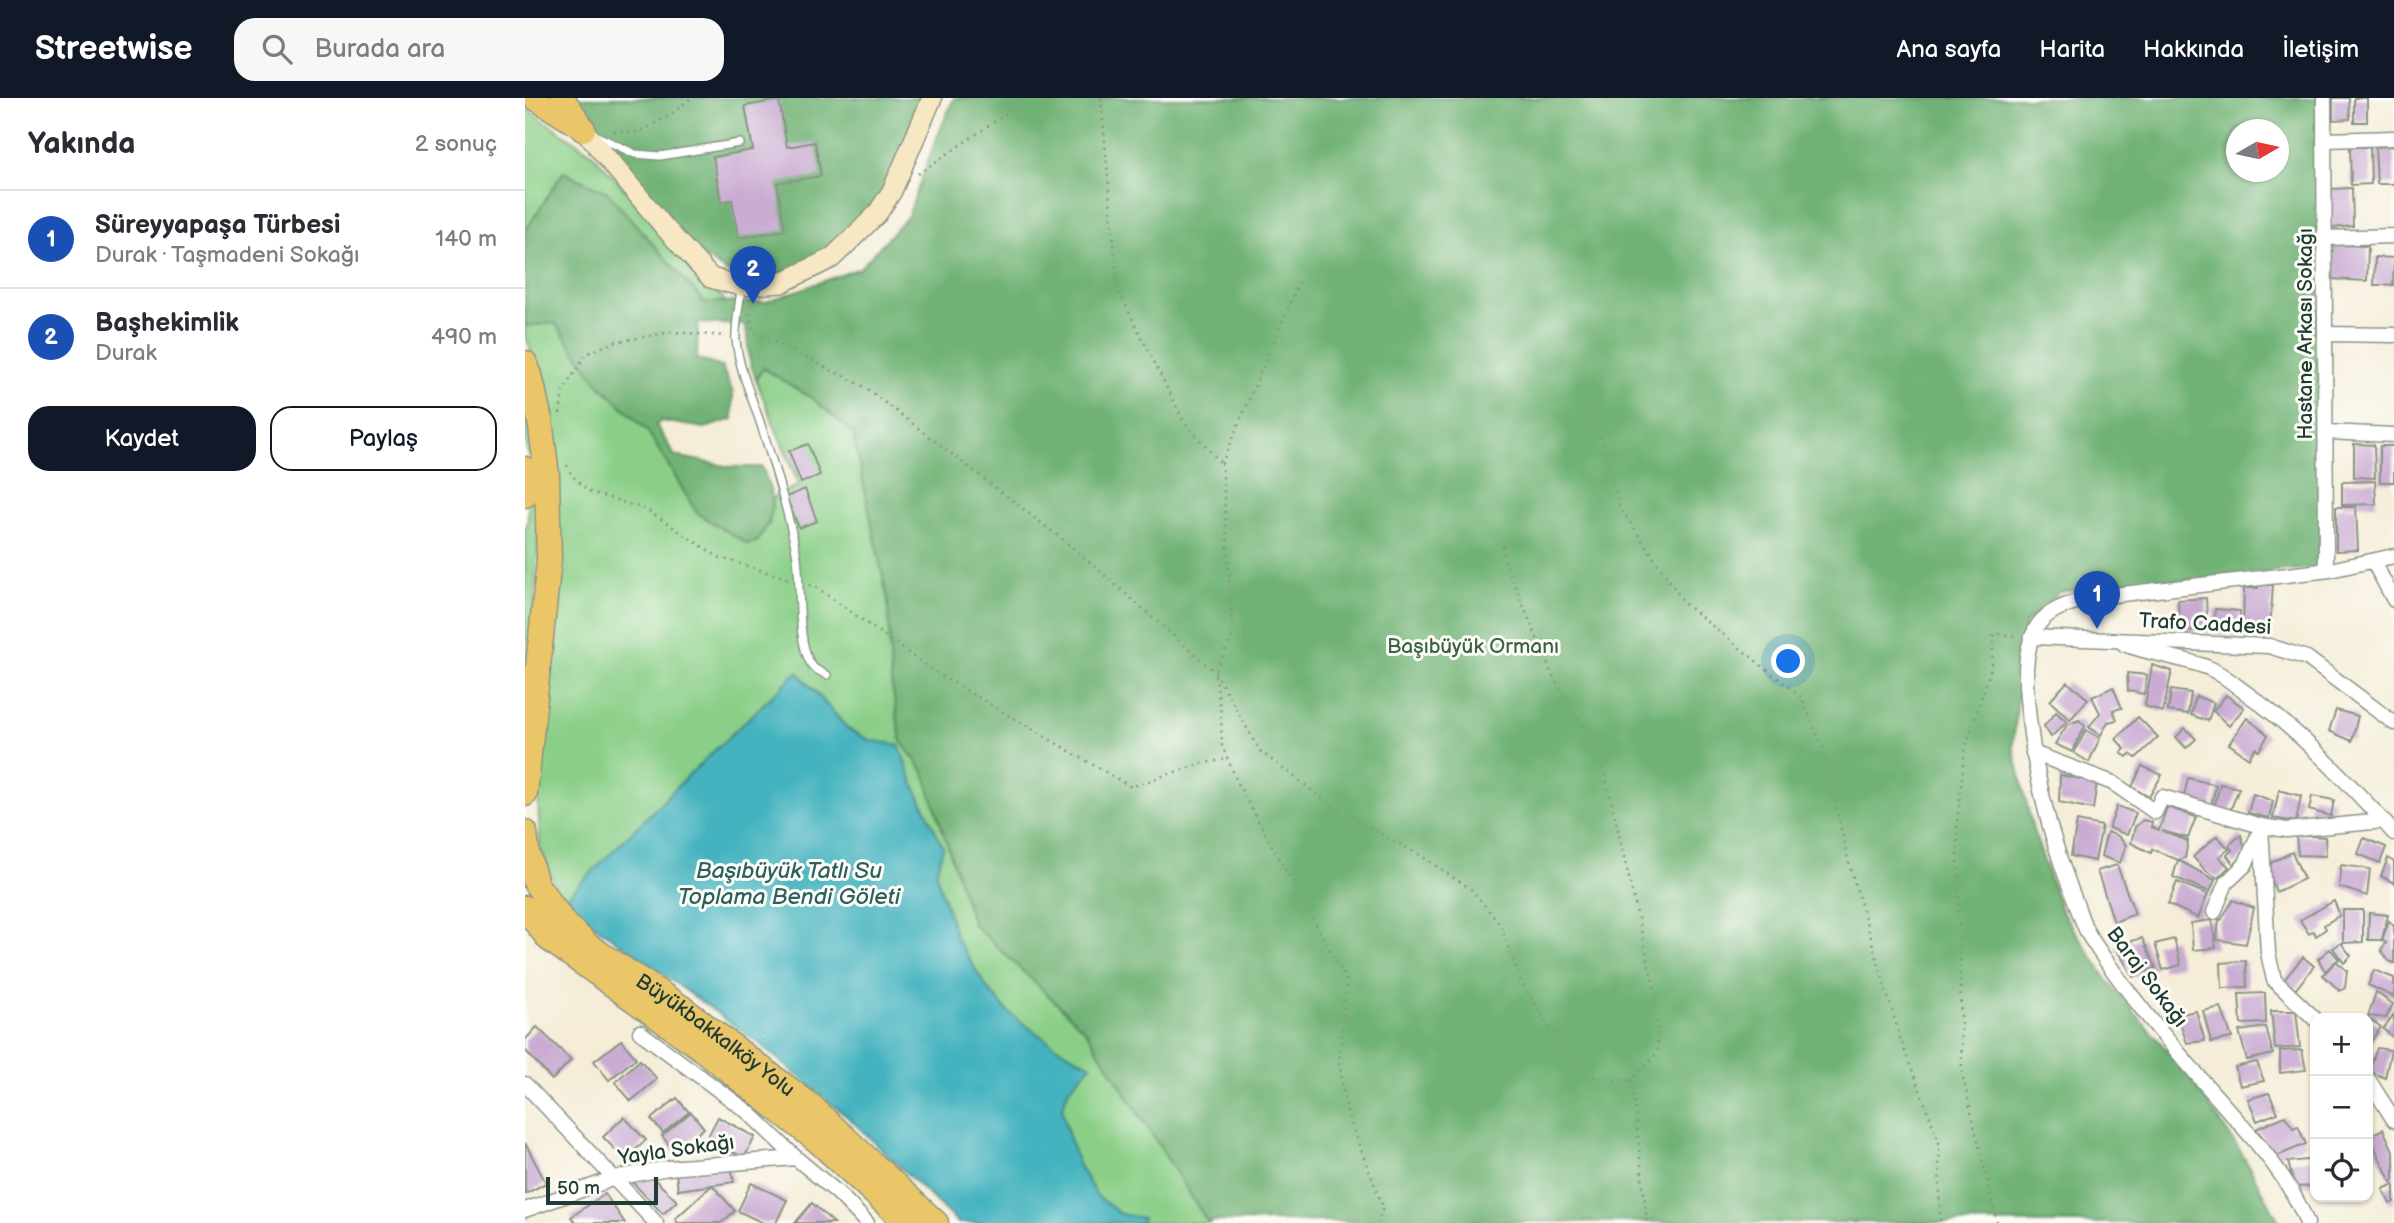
<!DOCTYPE html>
<html lang="tr">
<head>
<meta charset="utf-8">
<style>
  body { margin:0; font-family:"Balsamiq Sans",sans-serif; background:#f7f7f7; color:#2b2b33 }
  .controls { position:absolute; right:21px; bottom:21px; display:grid; overflow:hidden; border-radius:14px; box-shadow:0 2px 5px #0004 }
  .controls button { width:63px; height:63px; display:grid; place-items:center; padding:0; border:0; border-bottom:2px solid #e1e1e2; background:#fff; color:#2b2b33; font:35px sans-serif }
  .compass { position:absolute; left:1701px; top:21px; width:63px; height:63px; border-radius:50%; background:#fff; box-shadow:0 2px 5px #0004; rotate:81deg }
  .scale { position:absolute; left:21px; bottom:18px; width:112px; box-sizing:border-box; padding-left:7px; border:4px solid #1f3d34; border-top:0; font-size:19px; line-height:24px; white-space:nowrap; color:#1f3d34; -webkit-text-stroke:5px #fdfcf7; paint-order:stroke }
  .you { position:absolute; left:1264px; top:564px; width:24px; height:24px; margin:-18px; border:5px solid #fff; border-radius:50%; background:#1a73e8; box-shadow:0 0 0 10px #1a73e833 }
  .badge { display:grid; place-items:center; width:46px; height:46px; border-radius:50%; background:#111827; color:#fff; font-size:23px; font-weight:700 }
  .pin { position:absolute; translate:-50% -58px; filter:drop-shadow(0 2px 4px #0008) }
  .pin::after { content:''; position:absolute; top:37px; width:24px; height:21px; background:inherit; clip-path:polygon(0 0,100% 0,50% 100%) }
  .list { margin:0; padding:0; list-style:none }
  h2 { display:flex; justify-content:space-between; align-items:center; height:91px; margin:0; padding:0 28px; font-size:30px }
  h2 small { font-size:23px; font-weight:400; color:#7c7c81 }
  .list li { display:grid; grid-template-columns:46px 1fr auto; gap:21px; align-items:center; box-sizing:border-box; height:98px; padding:0 28px; border-top:2px solid #e1e1e2 }
  .list b { display:block; font-size:26px; white-space:nowrap }
  .list p { margin:0; font-size:23px; white-space:nowrap; color:#7c7c81 }
  .list em { font-size:23px; font-style:normal; color:#7c7c81 }
  .actions { display:flex; gap:14px; padding:21px 28px }
  .actions a { flex:1; padding:16px 0; border:2px solid #111827; border-radius:21px; text-align:center; font-size:24px; color:#111827 }
  .actions .main { background:#111827; color:#fff }
  .icon { flex:none; width:38px; height:38px; fill:none; stroke:currentColor; stroke-width:2; stroke-linecap:round; stroke-linejoin:round }
  .map { position:relative; flex:none; width:1869px; height:1125px; overflow:hidden }
  header { display:flex; align-items:center; gap:42px; box-sizing:border-box; height:98px; padding:0 35px; background:#111827; color:#fff }
  header strong { font-size:33px }
  nav { display:flex; gap:38px; margin-inline-start:auto; font-size:24px }
  .search { width:490px; height:63px; background:#f7f7f7; display:flex; align-items:center; gap:18px; box-sizing:border-box; padding:0 24px; border-radius:21px; color:#7c7c81; font-size:26px }
  main { display:flex }
  aside { flex:1; background:#fff }
  .map>svg:first-child { display:block }
  .green { fill:#8acf88; stroke:#54865e; stroke-width:2 }
  .forest { fill:#6fb274; stroke:#477854; stroke-width:2; fill-rule:evenodd }
  .water { fill:#45b3bf; stroke:#32787a; stroke-width:2 }
  .building { fill:#caacd3 }
  .lines { fill:none; stroke-linecap:round; stroke-linejoin:round }
  .lane-casing { stroke:#8a9586; stroke-width:10 }
  .street-casing { stroke:#8a9586; stroke-width:17 }
  .secondary-casing { stroke:#8a9586; stroke-width:22 }
  .primary-casing { stroke:#8a9586; stroke-width:24 }
  .highway-casing { stroke:#8a9586; stroke-width:27 }
  .path { stroke:#8a9586; stroke-width:2.5; stroke-dasharray:2 5; stroke-linecap:butt }
  .lane { stroke:#fff; stroke-width:7 }
  .street { stroke:#fff; stroke-width:14 }
  .secondary { stroke:#f7e8c3; stroke-width:19 }
  .primary { stroke:#ebc669; stroke-width:21 }
  .highway { stroke:#ebc669; stroke-width:24 }
  .labels { text-anchor:middle; dominant-baseline:central; stroke-width:6; stroke-linejoin:round; paint-order:stroke }
  .street-label { font-size:21px; fill:#1f3d34; stroke:#fdfcf7 }
  .park-label { font-size:21px; fill:#3a6249; stroke:#fdfcf7 }
  .water-label { font-size:23px; font-style:italic; fill:#2a605e; stroke:#fdfcf7 }
</style>
</head>
<body>
<header>
<strong>Streetwise</strong>
<div class="search"><svg class="icon" aria-label="search" viewBox="0 0 24 24"><circle cx="10" cy="10" r="6"/><path d="M15 15l6 6"/></svg>Burada ara</div>
<nav><a>Ana sayfa</a><a>Harita</a><a>Hakkında</a><a>İletişim</a></nav>
</header>
<main>
<aside>
<h2>Yakında<small>2 sonuç</small></h2>
<ul class="list">
<li><span class="badge" style="background:#1a4fb4">1</span><div><b>Süreyyapaşa Türbesi</b><p>Durak · Taşmadeni Sokağı</p></div><em>140 m</em></li>
<li><span class="badge" style="background:#1a4fb4">2</span><div><b>Başhekimlik</b><p>Durak</p></div><em>490 m</em></li>
</ul>
<div class="actions"><a class="main">Kaydet</a><a>Paylaş</a></div>
</aside>
<div class="map">
<svg width="1869" height="1125" viewBox="0 0 1869 1125">
  <rect width="100%" height="100%" fill="#fdfcf7"/>
  <filter id="ink" filterUnits="userSpaceOnUse"><feTurbulence type="fractalNoise" baseFrequency=".0143" numOctaves="2"/><feDisplacementMap in="SourceGraphic" scale="14" xChannelSelector="R" yChannelSelector="G"/><feConvolveMatrix kernelMatrix="1 2 1 2 8 2 1 2 1" color-interpolation-filters="sRGB"/></filter>
  <filter id="wash" filterUnits="userSpaceOnUse"><feTurbulence type="fractalNoise" baseFrequency=".00686" numOctaves="4" result="noise"/><feDisplacementMap in="SourceGraphic" scale="28" xChannelSelector="R" yChannelSelector="G"/><feGaussianBlur stdDeviation="1.57" result="paint"/><feColorMatrix in="noise" values="0 0 0 0 0 0 0 0 0 0 0 0 0 0 0 0 0 1.4 0 .05"/><feComposite in="paint" operator="in"/></filter>
  <g filter="url(#wash)">
    <rect width="100%" height="100%" fill="#f5edd8"/>
    <!-- green -->
    <g class="green">
      <polygon points="0,10 68,56 201,204 179,204 82,94 39,74 0,134"/>
      <polygon points="30,225 73,285 122,332 172,415 244,427 249,399 274,387 231,282 237,270 288,301 328,335 363,503 366,581 376,643 399,674 448,826 561,933 682,1123 687,1125 616,1125 617,1120 595,1116 571,1097 553,1066 543,1036 537,1012 544,990 566,967 528,947 483,914 462,890 432,842 411,776 418,749 386,680 374,648 344,642 323,631 273,574 164,677 37,804 15,750 13,698 22,587 25,331 5,249 0,238 0,228"/>
      <polygon points="0,290 15,406 4,589 0,575 0,433 3,421 5,370 0,342"/>
    </g>
    <!-- forest -->
    <g class="forest">
      <polygon points="44,0 398,0 365,83 341,117 302,156 269,173 236,178 206,177 178,158 130,110"/>
      <path d="M429,0H1792L1796,469L1534,494L1500,526L1488,648L1508,732L1536,812L1585,886L1665,979L1717,1056L1755,1125L682,1123L561,933L448,826L399,674L376,643L366,581L363,503L328,335L288,301L238,270L231,282L224,260L221,227L173,225L172,261L197,269L208,295V321L180,330L136,323L131,327L150,358L205,369H237C250,402 253,414 232,444L222,446L172,415L122,332L73,285L30,225L0,228V134L38,74L82,94L179,204H241L335,170L383,118L407,51ZM1712,32H1754V74H1712Z"/>
    </g>
    <!-- water -->
    <polygon class="water" points="272,574 323,631 344,642 374,647 386,680 418,749 411,776 432,842 462,890 483,914 528,947 566,967 544,990 537,1011 543,1036 553,1066 571,1097 595,1116 618,1120 616,1125 433,1125 326,1022 231,943 37,804 164,677"/>
    <g id="blocks">
      <!-- building -->
      <g class="building">
        <polygon points="1808,0 1824,0 1825,21 1808,22"/>
        <rect x="1829" y="0" width="13" height="24"/>
        <polygon points="254,2 262,49 290,44 296,78 252,85 260,132 213,140 207,102 196,104 188,59 228,52 220,8"/>
        <polygon points="1869,48 1869,86 1852,86 1850,49"/>
        <polygon points="1825,49 1845,49 1846,86 1826,87"/>
        <polygon points="1827,90 1828,128 1807,130 1804,91"/>
        <polygon points="1805,147 1843,148 1842,183 1806,181"/>
        <polygon points="1850,159 1869,160 1868,187 1849,187"/>
        <polygon points="283,346 295,377 276,385 264,353"/>
        <polygon points="1829,346 1849,347 1850,380 1829,379"/>
        <rect x="1855" y="348" width="14" height="36"/>
        <polygon points="1850,383 1851,406 1817,407 1817,384"/>
        <polygon points="280,391 292,423 274,430 261,399"/>
        <polygon points="1811,409 1831,409 1833,452 1811,453"/>
        <polygon points="1733,487 1748,487 1745,531 1718,527 1719,490 1733,490"/>
        <polygon points="1681,500 1683,534 1654,532 1653,502"/>
        <polygon points="1690,511 1715,513 1714,536 1688,534"/>
        <polygon points="1627,567 1647,573 1638,614 1620,608"/>
        <polygon points="1602,575 1622,577 1619,596 1603,593"/>
        <polygon points="1542,584 1563,601 1545,622 1525,603"/>
        <polygon points="1588,589 1597,610 1588,612 1592,622 1583,624 1576,637 1564,629 1575,615 1567,599"/>
        <polygon points="1646,592 1666,595 1663,616 1643,613"/>
        <polygon points="1701,597 1719,610 1704,628 1688,613"/>
        <polygon points="1671,598 1689,605 1683,623 1666,617"/>
        <polygon points="1811,612 1833,618 1827,643 1804,633"/>
        <polygon points="1531,614 1542,624 1526,639 1519,628"/>
        <polygon points="1613,619 1633,639 1611,660 1605,656 1602,659 1596,655 1600,651 1591,641"/>
        <polygon points="1722,620 1743,637 1734,653 1730,650 1724,660 1704,646"/>
        <polygon points="1554,622 1560,628 1547,654 1530,646 1542,627"/>
        <polygon points="1660,630 1671,641 1661,650 1651,639"/>
        <polygon points="1561,632 1575,640 1564,664 1549,655"/>
        <polygon points="1617,668 1637,677 1624,699 1607,689"/>
        <polygon points="1535,677 1572,684 1568,711 1534,704"/>
        <polygon points="1663,680 1691,687 1686,709 1658,703"/>
        <polygon points="1695,686 1714,690 1705,713 1689,710"/>
        <polygon points="1754,692 1776,698 1771,724 1748,720"/>
        <polygon points="1728,696 1748,703 1744,720 1723,715"/>
        <polygon points="1787,698 1809,702 1806,718 1784,712"/>
        <polygon points="1592,708 1611,715 1602,737 1584,730"/>
        <polygon points="1642,709 1671,719 1663,740 1637,733 1663,743 1660,760 1653,762 1627,751 1626,755 1606,745 1610,729 1618,722 1627,724 1626,729 1634,732"/>
        <polygon points="1552,723 1577,728 1570,763 1546,758"/>
        <polygon points="1582,734 1593,738 1601,747 1595,765 1576,758"/>
        <polygon points="1716,737 1721,754 1709,767 1702,757 1707,752 1704,747"/>
        <polygon points="1771,737 1800,739 1801,758 1773,757"/>
        <polygon points="1692,738 1704,751 1694,759 1704,769 1693,780 1681,773 1668,759"/>
        <polygon points="1839,740 1861,749 1855,765 1833,756"/>
        <polygon points="1767,754 1779,781 1751,794 1742,767"/>
        <polygon points="1863,760 1869,764 1869,785 1856,778"/>
        <polygon points="1653,762 1690,782 1685,794 1648,779"/>
        <polygon points="1592,767 1610,816 1589,824 1572,773"/>
        <polygon points="1816,767 1845,771 1842,798 1814,789"/>
        <polygon points="1652,784 1683,796 1673,820 1643,806"/>
        <polygon points="1708,802 1729,810 1721,846 1692,842 1694,821 1696,822"/>
        <polygon points="1809,803 1815,817 1799,827 1801,831 1791,838 1789,833 1784,836 1775,822"/>
        <polygon points="1818,812 1838,812 1838,844 1818,845"/>
        <polygon points="1844,815 1863,817 1857,842 1843,842"/>
        <polygon points="1687,822 1691,850 1668,852 1666,825"/>
        <polygon points="1864,823 1869,828 1869,865 1864,863 1856,852 1861,845 1857,842"/>
        <polygon points="1617,840 1631,870 1608,879 1590,848"/>
        <polygon points="1649,841 1656,867 1638,872 1630,846"/>
        <polygon points="1816,845 1826,858 1819,865 1808,850"/>
        <polygon points="1805,851 1814,861 1800,873 1793,861"/>
        <polygon points="1778,859 1789,868 1770,892 1758,883"/>
        <polygon points="1721,863 1722,889 1697,890 1696,865"/>
        <polygon points="1811,863 1822,873 1820,890 1815,893 1798,877"/>
        <polygon points="1849,872 1869,880 1869,899 1843,887"/>
        <polygon points="1851,894 1868,906 1861,920 1843,918"/>
        <polygon points="1740,895 1741,925 1716,926 1714,896"/>
        <polygon points="1696,909 1707,940 1686,944 1678,913"/>
        <polygon points="1671,913 1680,943 1662,945 1652,917"/>
        <polygon points="1746,913 1771,913 1775,949 1750,951"/>
        <polygon points="1869,916 1869,940 1858,931"/>
        <polygon points="1843,920 1856,929 1843,948"/>
        <polygon points="12,929 46,962 27,982 0,952 0,942"/>
        <polygon points="1741,929 1748,956 1722,962 1714,933"/>
        <polygon points="96,942 111,960 84,982 69,963"/>
        <polygon points="1852,950 1866,952 1860,980 1844,973"/>
        <polygon points="1777,952 1781,972 1755,975 1755,953"/>
        <polygon points="115,962 132,981 106,1003 90,984"/>
        <polygon points="1732,964 1739,983 1715,988 1710,969"/>
        <polygon points="1744,995 1753,1015 1732,1023 1723,1001"/>
        <polygon points="152,1000 164,1014 138,1035 126,1021"/>
        <polygon points="166,1014 179,1030 150,1055 137,1038"/>
        <polygon points="1760,1018 1768,1030 1773,1028 1781,1046 1752,1058 1731,1031"/>
        <polygon points="99,1019 121,1042 100,1062 78,1039"/>
        <polygon points="193,1019 230,1039 219,1060 182,1040"/>
        <polygon points="1858,1031 1869,1055 1869,1082 1866,1084 1844,1038"/>
        <polygon points="0,1045 21,1085 0,1096"/>
        <polygon points="1790,1061 1790,1088 1770,1089 1763,1064"/>
        <polygon points="206,1068 209,1084 153,1092 151,1075"/>
        <polygon points="128,1080 152,1103 138,1116 107,1084"/>
        <polygon points="226,1085 262,1102 251,1125 238,1125 213,1113"/>
        <polygon points="1869,1086 1869,1104 1865,1106 1858,1091"/>
        <polygon points="187,1087 210,1113 196,1125 153,1125 150,1121"/>
        <polygon points="80,1096 100,1125 50,1125 46,1119"/>
        <polygon points="287,1105 309,1125 270,1125"/>
      </g>
    </g>
  </g>
  <g filter="url(#ink)">
    <use href="#blocks" fill-opacity="0" stroke="#8a9586" stroke-width="2"/>
    <g class="lines">
      <defs>
        <g id="lane">
          <polyline points="70,37 110,56 135,58 215,45"/>
          <path d="M216,189C215,206 210,225 211,242C214,271 226,297 235,324C249,367 262,409 271,453C277,482 270,547 288,569C291,572 298,575 302,577"/>
        </g>
        <g id="street">
          <polyline points="1799,0 1801,472"/>
          <polyline points="1799,42 1869,40"/>
          <polyline points="1800,140 1869,138"/>
          <polyline points="1801,236 1869,237"/>
          <polyline points="1801,334 1869,337"/>
          <polyline points="1848,463 1869,502"/>
          <polyline points="1507,539 1744,548 1782,560 1869,625"/>
          <path d="M1599,546C1628,557 1658,559 1686,571C1697,576 1708,585 1717,592C1774,632 1823,684 1869,735"/>
          <polyline points="1508,655 1588,685 1630,714 1637,699 1736,728 1762,732 1859,723"/>
          <polyline points="1736,728 1743,855 1749,882 1790,921"/>
          <polyline points="1689,814 1701,785 1720,767 1735,733"/>
          <polyline points="115,934 223,1014 271,1060 314,1096 342,1125"/>
          <polyline points="1843,981 1869,1022"/>
          <polyline points="0,986 131,1125"/>
          <polyline points="0,1112 90,1080 143,1070 271,1060"/>
          <path d="M1782,1125C1761,1070 1713,1025 1676,981C1637,936 1597,889 1565,839C1557,826 1553,809 1547,795C1525,738 1511,681 1504,621C1501,592 1496,553 1513,527C1524,511 1545,506 1563,500L1805,472L1869,458"/>
        </g>
        <polyline id="secondary" points="58,31 141,131 186,180 216,188 256,185 307,160 352,116 367,93 407,0"/>
        <polyline id="primary" points="8,0 56,30"/>
        <g id="highway">
          <polyline points="37,0 58,31"/>
          <polyline points="0,265 5,277 15,322 22,377 24,461 0,696"/>
          <polyline points="0,371 0,397"/>
          <path id="s1" d="M0,734L2,754L11,786L41,827L65,849L156,909L286,1008L411,1125"/>
          <polyline points="0,810 24,841 172,947 294,1044 382,1125"/>
        </g>
      </defs>
      <!-- lane casing -->
      <use href="#lane" class="lane-casing"/>
      <!-- street casing -->
      <use href="#street" class="street-casing"/>
      <!-- secondary casing -->
      <use href="#secondary" class="secondary-casing"/>
      <!-- primary casing -->
      <use href="#primary" class="primary-casing"/>
      <!-- highway casing -->
      <use href="#highway" class="highway-casing"/>
      <!-- path -->
      <g class="path">
        <polyline points="576,0 593,192 659,324 696,365"/>
        <polyline points="89,33 114,34 144,18 166,0"/>
        <polyline points="393,76 491,9 499,0"/>
        <polyline points="774,184 697,365 708,537 690,574 696,616 697,648 714,688 822,883 814,964 822,1015 858,1109 853,1125"/>
        <polyline points="224,215 229,234 340,289 546,448 690,574 735,653 817,715 895,757 947,792 975,826 996,884 1053,975 1085,982 1107,982"/>
        <polyline points="1067,305 1094,408 1160,506 1276,599 1298,649 1323,762 1376,943 1414,1043 1415,1125"/>
        <polyline points="35,316 38,293 61,256 89,244 147,234 201,238"/>
        <polyline points="42,367 47,378 65,394 122,412 193,459 264,481"/>
        <polyline points="978,448 978,459 1029,581 1076,659 1130,893 1133,954 1107,982 1122,1125"/>
        <polyline points="284,487 291,489 410,574 606,689 674,666 702,661"/>
        <polyline points="1472,1125 1437,975 1432,725 1440,651 1467,567 1469,536 1494,538"/>
      </g>
      <!-- lane -->
      <use href="#lane" class="lane"/>
      <!-- street -->
      <use href="#street" class="street"/>
      <!-- secondary -->
      <use href="#secondary" class="secondary"/>
      <!-- primary -->
      <use href="#primary" class="primary"/>
      <!-- highway -->
      <use href="#highway" class="highway"/>
    </g>
  </g>
  <g class="labels">
    <!-- street labels -->
    <g class="street-label">
      <text transform="translate(1780 236) rotate(-90)">Hastane Arkası Sokağı</text>
      <text transform="translate(1680 526) rotate(3)">Trafo Caddesi</text>
      <text transform="translate(1622 879) rotate(53)">Baraj Sokağı</text>
      <text stroke="none"><textPath href="#s1" startOffset="290">Büyükbakkalköy Yolu</textPath></text>
      <text transform="translate(151 1052) rotate(-8)">Yayla Sokağı</text>
    </g>
    <!-- park labels -->
    <g class="park-label">
      <text x="948" y="548">Başıbüyük Ormanı</text>
    </g>
    <!-- water labels -->
    <g class="water-label">
      <text x="264" y="773">Başıbüyük Tatlı Su<tspan x="264" dy="26">Toplama Bendi Göleti</tspan></text>
    </g>
  </g>
</svg>
<div class="controls">
<button>+</button>
<button>−</button>
<button><svg class="icon" aria-label="locate" viewBox="0 0 24 24"><circle cx="12" cy="12" r="6"/><path d="M12 2v4M12 18v4M2 12h4M18 12h4"/></svg></button>
</div>
<svg class="compass" viewBox="-18 -18 36 36"><path d="M0-13l5 13h-10z" fill="#e53935"/><path d="M0 13l5-13h-10z" fill="#7c7c81"/></svg>
<div class="scale">50 m</div>
<div class="you"></div>
<div class="pin badge" style="left:1572px;top:531px;background:#1a4fb4">1</div>
<div class="pin badge" style="left:228px;top:206px;background:#1a4fb4">2</div>
</div>
</main>
</body>
</html>
